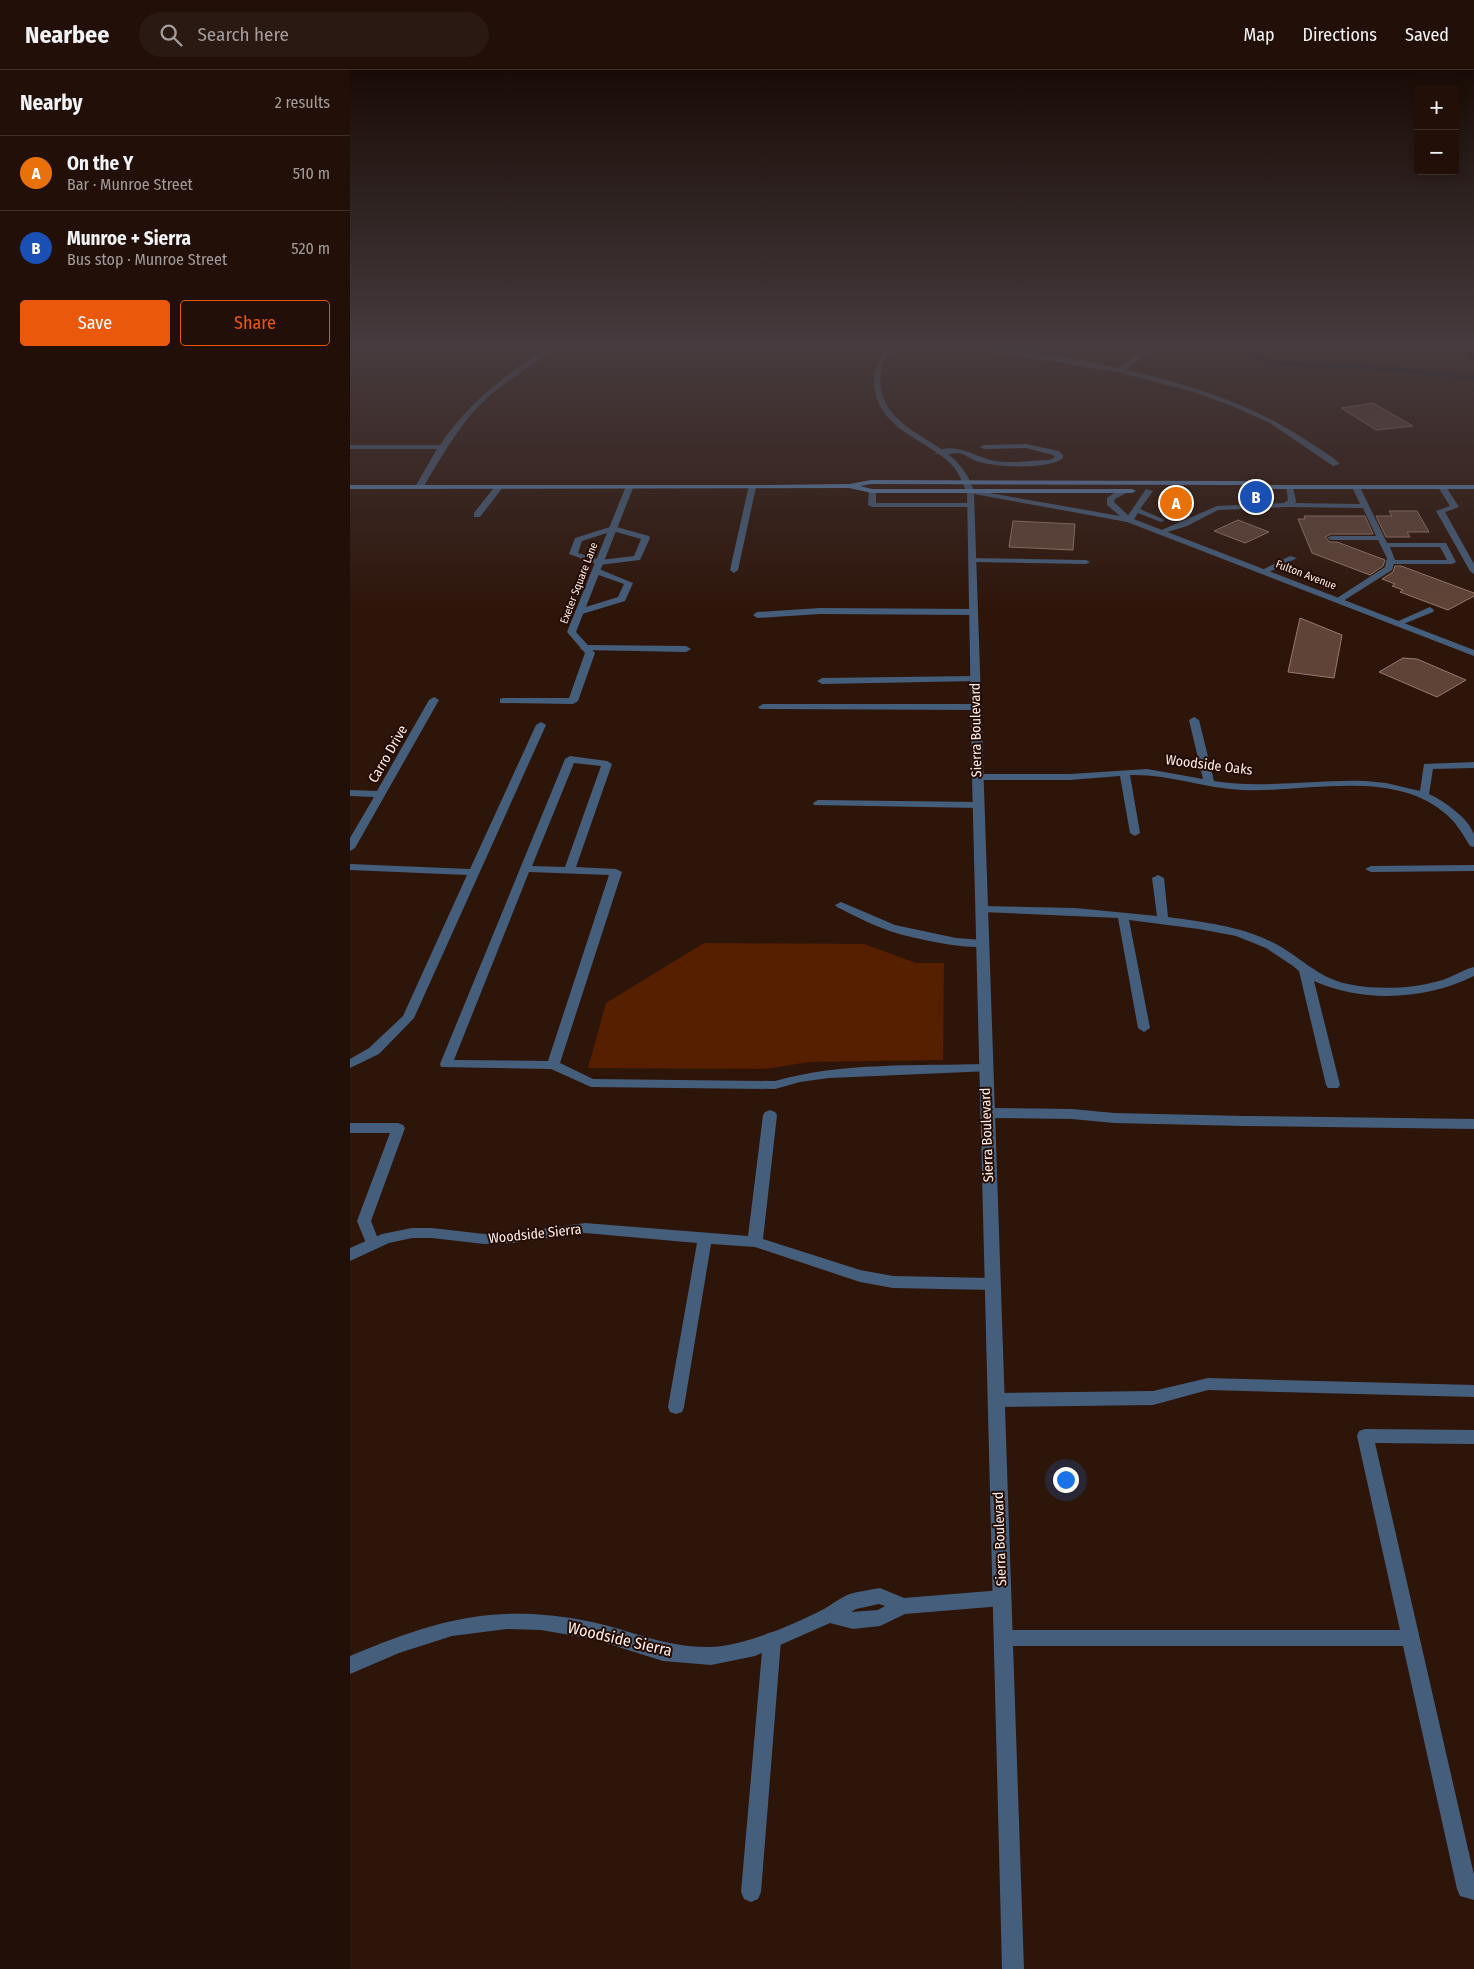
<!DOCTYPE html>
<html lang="en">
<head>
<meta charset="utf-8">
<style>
  body { margin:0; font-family:"Fira Sans Condensed",sans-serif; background:#2a1912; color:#f1f3f6 }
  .controls { position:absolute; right:15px; top:15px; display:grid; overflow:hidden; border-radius:5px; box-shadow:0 2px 8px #0003 }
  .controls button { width:45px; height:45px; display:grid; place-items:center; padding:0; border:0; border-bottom:1px solid #3f3029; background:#221008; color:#f1f3f6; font:25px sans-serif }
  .you { position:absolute; left:715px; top:1409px; width:18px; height:18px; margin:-12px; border:4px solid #fff; border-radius:50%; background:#1a73e8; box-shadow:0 0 0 8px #1a73e833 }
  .badge { display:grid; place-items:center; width:32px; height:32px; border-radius:50%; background:#ea580c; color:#fff; font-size:16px; font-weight:700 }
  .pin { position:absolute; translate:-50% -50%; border:2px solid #fff; box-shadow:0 1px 5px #0006 }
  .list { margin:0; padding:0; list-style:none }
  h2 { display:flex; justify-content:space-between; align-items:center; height:65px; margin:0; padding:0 20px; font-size:21px }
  h2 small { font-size:16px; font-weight:400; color:#a29d9c }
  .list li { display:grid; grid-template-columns:32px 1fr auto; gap:15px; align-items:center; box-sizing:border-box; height:75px; padding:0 20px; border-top:1px solid #3f3029 }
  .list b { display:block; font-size:19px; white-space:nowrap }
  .list p { margin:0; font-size:16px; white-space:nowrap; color:#a29d9c }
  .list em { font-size:16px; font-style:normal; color:#a29d9c }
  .actions { display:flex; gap:10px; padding:15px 20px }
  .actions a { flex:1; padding:11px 0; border:1px solid #ea580c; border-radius:5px; text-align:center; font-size:18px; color:#ea580c }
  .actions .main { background:#ea580c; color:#fff }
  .icon { flex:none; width:28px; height:28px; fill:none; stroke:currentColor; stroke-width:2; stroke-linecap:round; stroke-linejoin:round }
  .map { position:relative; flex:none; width:1124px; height:1899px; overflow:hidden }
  header { display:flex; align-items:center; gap:30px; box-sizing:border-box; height:70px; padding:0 25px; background:#221008; border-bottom:1px solid #3f3029 }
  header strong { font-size:24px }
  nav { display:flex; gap:28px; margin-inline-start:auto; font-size:18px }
  .search { width:350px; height:45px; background:#2a1912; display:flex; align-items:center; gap:12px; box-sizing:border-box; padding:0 18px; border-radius:28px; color:#a29d9c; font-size:19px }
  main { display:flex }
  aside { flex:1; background:#221008 }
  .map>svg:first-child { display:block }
  .green { fill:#561f00 }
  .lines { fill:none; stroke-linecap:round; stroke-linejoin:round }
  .stream { stroke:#000d22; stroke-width:4.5 }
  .building { fill:#5f4336; stroke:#99796b }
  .service { fill:#455e7c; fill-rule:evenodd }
  .minor { fill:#455e7c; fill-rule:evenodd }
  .tertiary { fill:#455e7c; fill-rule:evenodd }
  .secondary { fill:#5a83b3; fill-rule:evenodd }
  .labels { text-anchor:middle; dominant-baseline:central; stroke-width:4; stroke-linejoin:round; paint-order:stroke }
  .far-street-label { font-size:11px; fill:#fff0ea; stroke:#240c03 }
  .street-label { font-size:14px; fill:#fff0ea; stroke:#240c03 }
  .near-street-label { font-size:16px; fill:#fff0ea; stroke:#240c03 }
</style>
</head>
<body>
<header>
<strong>Nearbee</strong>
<div class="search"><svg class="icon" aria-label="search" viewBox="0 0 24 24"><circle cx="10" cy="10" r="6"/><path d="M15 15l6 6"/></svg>Search here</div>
<nav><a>Map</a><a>Directions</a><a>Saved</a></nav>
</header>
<main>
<aside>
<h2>Nearby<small>2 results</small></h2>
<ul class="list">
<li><span class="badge" style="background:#e8710a">A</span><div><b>On the Y</b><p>Bar · Munroe Street</p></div><em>510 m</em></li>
<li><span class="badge" style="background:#1a4fb4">B</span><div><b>Munroe + Sierra</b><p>Bus stop · Munroe Street</p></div><em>520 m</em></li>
</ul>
<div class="actions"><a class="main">Save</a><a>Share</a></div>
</aside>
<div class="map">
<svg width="1124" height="1899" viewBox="0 0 1124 1899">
  <rect width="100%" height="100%" fill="#2e150a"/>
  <!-- green -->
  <polygon class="green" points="354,873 514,874 566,893 594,893 593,990 459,992 415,999 238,998 256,933"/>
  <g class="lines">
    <!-- stream -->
    <g class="stream">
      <polyline points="897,275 903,286 922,293 1041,299 1124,308"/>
      <polyline points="1112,275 1124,290"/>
    </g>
  </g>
  <!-- building -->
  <g class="building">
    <polygon points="1023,333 1030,337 1063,356 1026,360 991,338"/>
    <polygon points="1039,441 1067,441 1079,462 1057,462 1060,467 1036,467 1026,446 1042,446"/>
    <polygon points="954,446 1015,446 1023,464 981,464 975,467 980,472 987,472 1035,490 1033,496 1020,505 962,483 948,449 955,449"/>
    <polygon points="888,450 919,462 895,473 864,461"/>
    <polygon points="663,451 725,454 723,480 659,477"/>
    <polygon points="1045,496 1051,496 1124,523 1124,526 1098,540 1050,522 1053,520 1042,516 1045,514 1032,509 1043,502"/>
    <polygon points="950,548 992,565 984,608 938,602"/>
    <polygon points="1053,588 1067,589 1116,610 1087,627 1029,602"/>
  </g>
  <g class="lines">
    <!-- service -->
    <g class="service">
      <path d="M676,374L709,381L713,385V388C699,400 647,397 629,392C622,390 615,384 608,383C600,383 592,387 585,383C604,370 626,388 645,391C662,394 683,390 700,390L705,387L703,385L676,378L634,379L630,377L634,375Z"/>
      <polygon points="146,415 153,417 130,447 124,447 124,443"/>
      <polygon points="399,415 406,417 388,500 384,503 380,500"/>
      <path d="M936,415L943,417L946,431L945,433L1010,434L1002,417L1009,415L1037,473H1096L1106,492L1102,494H1044L1042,500L990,533L987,532V528L1035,497L1037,488L1028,470H981L977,468L981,466H1026L1013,438L936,437L868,440L837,456L811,464L807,462L867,436L934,433L938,430ZM1040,477H1090L1097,490H1045Z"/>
      <polygon points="1089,415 1095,415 1109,437 1095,442 1124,494 1124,504 1120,501 1086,441 1100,436 1088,417"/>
      <polygon points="519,419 526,421 526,433 621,433 625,435 621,437 522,437 518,435"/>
      <polygon points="796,419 803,421 790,439 815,450 811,452 788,443 782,452 776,452 775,450"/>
      <path d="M263,456L299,466L300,468L290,490L249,495L219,484L225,468ZM263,461L291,469L284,486L250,490L228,483L232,471Z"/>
      <polygon points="940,486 947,488 917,503 910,501"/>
      <polygon points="619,488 736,490 740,492 736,494 622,492 618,490"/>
      <polygon points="243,499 249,499 283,513 275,531 232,544 226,544 226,540 268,527 274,514 243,503"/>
      <polygon points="1080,537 1084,540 1083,542 1051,555 1048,556 1044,553"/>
      <polygon points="470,538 624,539 628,542 624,545 470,544 407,548 403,545 407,542"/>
      <polygon points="235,575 336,576 341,579 336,582 232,580 230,578"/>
      <polygon points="625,606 628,607 628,611 472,614 467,611 472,608"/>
      <polygon points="413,634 625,634 630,637 625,640 410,639 408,637"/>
      <path d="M220,686L257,691L262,694L226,797L266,799L272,802L210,993L243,1009L425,1011C491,992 568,996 636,994L642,998L641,1001L479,1008L450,1012L425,1019L241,1017L201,999L91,997L90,994L215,689ZM224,693L251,696L215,797L182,796ZM179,802L259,805L198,991L104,990Z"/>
      <polygon points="468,730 628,732 633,735 628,738 464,735 463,733"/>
      <path d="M491,832L545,855L606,868L633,870L639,874C630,884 551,866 537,860C520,854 503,845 487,837L485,835Z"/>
      <polygon points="0,1053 48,1053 53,1055 55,1058 21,1151 30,1174 28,1178 23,1179 18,1178 7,1151 40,1063 0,1063"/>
      <polygon points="422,1562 428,1564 431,1570 411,1822 408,1829 401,1832 394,1829 391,1822 413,1570 416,1564"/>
    </g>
    <!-- minor -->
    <g class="minor">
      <path d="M201,275H209C187,293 162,307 140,325C110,352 93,385 72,419L65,417L87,379H0V375H90C118,332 158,303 201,275Z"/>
      <path d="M537,275H544C534,288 528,302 531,318C538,358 581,366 606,391C615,401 620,409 624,421L623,423H617C612,412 609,402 600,393C576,370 531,359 525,321C522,303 527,290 537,275Z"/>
      <path d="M602,275C657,275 715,286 769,298L798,275H805L776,300C841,315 906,335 962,374C971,380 982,386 990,394L983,396L920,353L882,336L844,322L767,302Z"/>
      <polygon points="276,416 283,418 226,562 245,583 228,631 223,634 150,633 150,629 153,628 219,628 235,583 217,562"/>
      <polygon points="84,627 89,630 5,778 0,781 0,768 24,727 0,726 0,720 27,721 79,630"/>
      <path d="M844,647L849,650L864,711C914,719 965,709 1016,711L1036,713L1070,721L1074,694L1124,692V698L1083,699L1079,724C1094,731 1120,749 1124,765C1124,768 1124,774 1124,777L1120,776C1112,763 1105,750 1092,741C1039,699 954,723 892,720C854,718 818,704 780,705L790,763L785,766L780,763L770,706L720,710H627L622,707L627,704H720L797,699L853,709L839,650Z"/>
      <polygon points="191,652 196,655 64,948 29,984 0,998 0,989 19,978 53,946 117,805 0,800 0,794 120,799 186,655"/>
      <polygon points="1124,795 1124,801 1021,802 1015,799 1021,796"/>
      <path d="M808,805L814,808L818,847C853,852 890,856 922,872C949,885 967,908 998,914C1026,920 1060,919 1089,911C1101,908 1112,900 1124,897V906C1077,930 1012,933 964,911L990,1015L988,1018H978L976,1015L949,901L943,896L916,878L886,866L849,859L779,850L800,958L794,962L788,958L768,848L631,842L625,839L631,836L725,838L807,846L802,808Z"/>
      <polygon points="637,1038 722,1039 764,1043 895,1046 1124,1049 1124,1059 895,1056 764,1053 722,1049 637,1048 632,1046 630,1043 632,1040"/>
      <polygon points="420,1040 425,1042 427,1045 413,1169 510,1200 543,1206 642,1208 647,1210 649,1214 647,1218 642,1220 543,1218 510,1212 405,1177 361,1174 334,1337 332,1342 326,1344 320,1342 318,1337 347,1173 235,1163 163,1173 134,1174 82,1168 62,1168 39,1173 0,1191 0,1178 32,1164 62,1158 82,1158 134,1164 163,1163 235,1153 398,1166 413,1045 415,1042"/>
      <polygon points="858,1308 1124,1315 1124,1327 858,1320 803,1335 646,1337 640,1335 638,1330 640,1325 646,1323 803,1321"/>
      <polygon points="1015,1359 1124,1360 1124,1374 1025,1373 1124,1805 1124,1830 1110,1826 1107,1819 1053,1576 653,1576 647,1574 644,1568 647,1562 653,1560 1050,1560 1007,1366 1009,1361"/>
      <path d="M530,1518L554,1528L652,1520L658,1522L661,1528L658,1534L652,1536L555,1544L530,1556L503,1559L480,1553L405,1586L361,1595L313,1591L243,1569L191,1560L157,1559L102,1566L49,1583L0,1604V1586C86,1550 148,1532 242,1552C283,1561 317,1578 360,1577C392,1577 445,1554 474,1539C483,1534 491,1527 500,1524C510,1521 520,1520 530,1518ZM529,1534L535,1536L528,1540L501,1542L506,1539Z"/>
    </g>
    <!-- tertiary -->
    <polygon class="tertiary" points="617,419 770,446 757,435 757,428 770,419 776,419 776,423 765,429 764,432 781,448 1124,580 1124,586 777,452 624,424 674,1899 652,1899 622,707"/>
    <!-- secondary -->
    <polygon class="secondary" points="521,410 896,411 913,415 1124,415 1124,419 914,419 907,421 903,419 905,417 896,415 521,414 510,416 522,419 782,419 786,421 782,423 522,423 499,418 0,419 0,415 402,415 499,414"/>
  </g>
  <!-- sky -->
  <linearGradient id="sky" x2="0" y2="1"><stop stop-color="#190c06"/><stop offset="0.51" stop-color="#463b3e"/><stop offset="1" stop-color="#463b3e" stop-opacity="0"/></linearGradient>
  <rect width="1124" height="541" fill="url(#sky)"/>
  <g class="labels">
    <!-- far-street labels -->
    <g class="far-street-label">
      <text transform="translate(956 505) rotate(21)">Fulton Avenue</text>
      <text transform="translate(229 513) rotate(-69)">Exeter Square Lane</text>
    </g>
    <!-- street labels -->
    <g class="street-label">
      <text transform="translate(626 660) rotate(-91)">Sierra Boulevard</text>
      <text transform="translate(38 684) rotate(-60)">Carro Drive</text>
      <text transform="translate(859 695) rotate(7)">Woodside Oaks</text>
      <text transform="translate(637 1065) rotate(-92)">Sierra Boulevard</text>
      <text transform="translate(185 1164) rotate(-6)">Woodside Sierra</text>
      <text transform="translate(650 1469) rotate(-92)">Sierra Boulevard</text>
    </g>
    <!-- near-street labels -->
    <g class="near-street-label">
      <text transform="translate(270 1569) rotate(13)">Woodside Sierra</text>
    </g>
  </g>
</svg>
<div class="controls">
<button>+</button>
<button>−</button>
</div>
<div class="you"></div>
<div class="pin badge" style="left:826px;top:433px;background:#e8710a">A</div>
<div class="pin badge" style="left:906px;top:427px;background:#1a4fb4">B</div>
</div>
</main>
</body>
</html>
